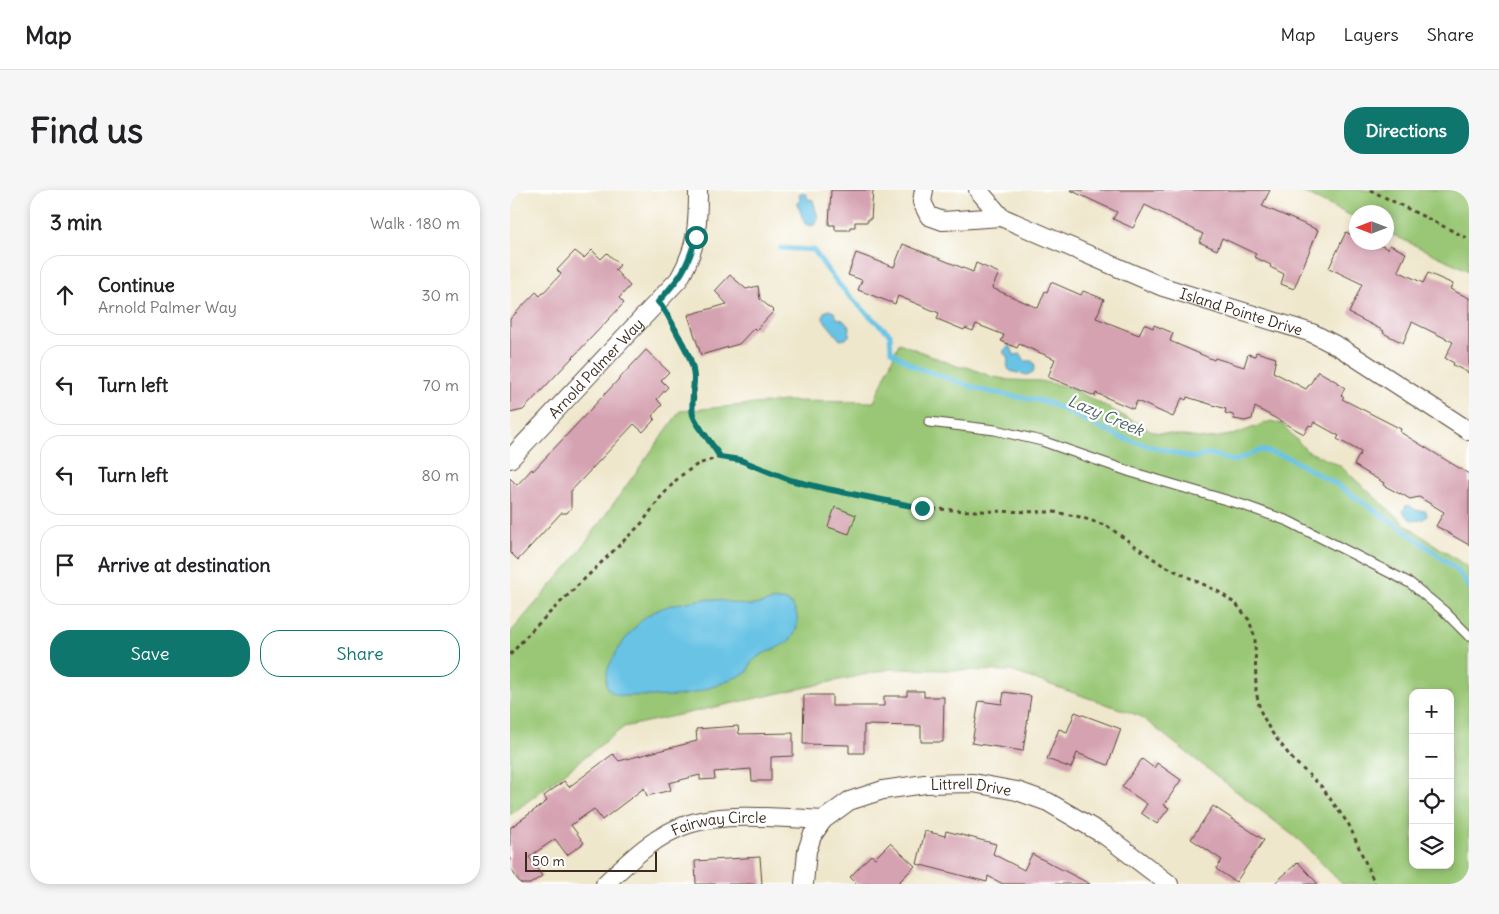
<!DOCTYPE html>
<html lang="en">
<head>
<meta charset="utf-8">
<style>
  body { margin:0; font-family:Delius,sans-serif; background:#f6f6f6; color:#202124 }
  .controls { position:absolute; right:15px; bottom:15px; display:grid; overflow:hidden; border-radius:10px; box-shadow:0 2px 8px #0003 }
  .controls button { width:45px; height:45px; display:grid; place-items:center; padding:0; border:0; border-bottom:1px solid #e0e0e0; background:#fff; color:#202124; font:25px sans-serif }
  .compass { position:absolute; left:839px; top:15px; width:45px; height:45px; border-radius:50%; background:#fff; box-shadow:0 2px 8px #0003; rotate:270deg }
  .scale { position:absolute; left:15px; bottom:12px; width:132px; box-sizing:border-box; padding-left:5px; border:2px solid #3b2a1e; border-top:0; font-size:14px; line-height:18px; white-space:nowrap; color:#3b2a1e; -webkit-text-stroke:4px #fff; paint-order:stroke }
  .stop { position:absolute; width:15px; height:15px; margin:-11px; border:4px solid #0f766e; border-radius:50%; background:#fff }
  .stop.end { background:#0f766e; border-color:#fff; box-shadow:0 1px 5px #0008 }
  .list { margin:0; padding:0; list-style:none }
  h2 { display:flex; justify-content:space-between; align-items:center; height:65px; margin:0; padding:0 20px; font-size:21px }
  h2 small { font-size:16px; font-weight:400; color:#757577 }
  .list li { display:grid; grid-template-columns:32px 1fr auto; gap:15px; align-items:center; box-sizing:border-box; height:80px; margin:0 10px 10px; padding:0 10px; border:1px solid #e0e0e0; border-radius:20px }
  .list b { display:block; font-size:19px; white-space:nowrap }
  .list p { margin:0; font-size:16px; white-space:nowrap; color:#757577 }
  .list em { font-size:16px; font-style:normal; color:#757577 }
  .actions { display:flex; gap:10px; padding:15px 20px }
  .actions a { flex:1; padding:11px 0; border:1px solid #0f766e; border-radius:20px; text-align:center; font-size:18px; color:#0f766e }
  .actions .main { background:#0f766e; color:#fff }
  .icon { flex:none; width:28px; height:28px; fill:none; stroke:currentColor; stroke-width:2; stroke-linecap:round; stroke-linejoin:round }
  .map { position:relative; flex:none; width:959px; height:694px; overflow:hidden; border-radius:20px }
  header { display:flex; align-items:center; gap:30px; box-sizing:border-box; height:70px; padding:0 25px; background:#fff; border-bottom:1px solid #e0e0e0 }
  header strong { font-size:24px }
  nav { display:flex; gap:28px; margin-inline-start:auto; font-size:18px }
  .intro { display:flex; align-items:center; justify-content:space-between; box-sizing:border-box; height:120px; padding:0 30px }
  h1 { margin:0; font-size:35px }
  .button { padding:12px 22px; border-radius:20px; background:#0f766e; color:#fff; font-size:18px; font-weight:700 }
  main { display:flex; gap:30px; padding:0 30px }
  aside { flex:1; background:#fff; border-radius:20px; box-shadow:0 2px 8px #0003 }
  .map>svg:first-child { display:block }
  .green { fill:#99c775; stroke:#6a784a; fill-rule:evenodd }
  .water { fill:#68c3e5; stroke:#527682 }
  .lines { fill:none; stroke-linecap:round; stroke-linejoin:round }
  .stream { stroke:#68c3e5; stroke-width:5 }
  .building { fill:#d5a2b1 }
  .service-casing { stroke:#564638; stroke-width:11 }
  .minor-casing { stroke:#564638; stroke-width:20 }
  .path { stroke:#564638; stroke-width:3; stroke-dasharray:4 4; stroke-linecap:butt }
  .service { stroke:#fff; stroke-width:9 }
  .minor { stroke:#fff; stroke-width:18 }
  .route { stroke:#0f766e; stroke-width:6 }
  .labels { text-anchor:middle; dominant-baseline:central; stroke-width:4.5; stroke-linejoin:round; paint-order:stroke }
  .street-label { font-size:15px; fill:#3b2a1e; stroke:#fff }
  .water-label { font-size:16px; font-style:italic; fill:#4b6064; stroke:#fff }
</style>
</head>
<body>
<header>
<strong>Map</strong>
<nav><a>Map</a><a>Layers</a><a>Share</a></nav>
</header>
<div class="intro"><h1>Find us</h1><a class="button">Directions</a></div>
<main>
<aside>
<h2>3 min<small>Walk · 180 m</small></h2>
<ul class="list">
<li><svg class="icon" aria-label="ahead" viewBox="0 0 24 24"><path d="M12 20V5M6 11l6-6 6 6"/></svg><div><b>Continue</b><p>Arnold Palmer Way</p></div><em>30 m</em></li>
<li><svg class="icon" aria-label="left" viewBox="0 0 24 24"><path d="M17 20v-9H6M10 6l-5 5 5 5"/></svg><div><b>Turn left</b></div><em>70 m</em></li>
<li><svg class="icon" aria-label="left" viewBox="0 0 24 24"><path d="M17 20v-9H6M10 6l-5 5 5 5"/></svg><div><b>Turn left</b></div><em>80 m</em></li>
<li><svg class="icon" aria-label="arrive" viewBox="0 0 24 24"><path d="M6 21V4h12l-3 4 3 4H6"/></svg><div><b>Arrive at destination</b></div></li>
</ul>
<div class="actions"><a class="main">Save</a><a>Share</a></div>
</aside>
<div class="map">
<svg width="959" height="694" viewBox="0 0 959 694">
  <rect width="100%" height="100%" fill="#fff"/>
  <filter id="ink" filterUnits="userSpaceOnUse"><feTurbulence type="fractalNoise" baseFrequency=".02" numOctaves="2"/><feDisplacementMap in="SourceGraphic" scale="10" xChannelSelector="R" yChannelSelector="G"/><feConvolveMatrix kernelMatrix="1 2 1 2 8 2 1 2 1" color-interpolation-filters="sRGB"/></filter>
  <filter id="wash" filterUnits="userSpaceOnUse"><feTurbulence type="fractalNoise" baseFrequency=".0096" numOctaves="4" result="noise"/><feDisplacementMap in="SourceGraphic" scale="20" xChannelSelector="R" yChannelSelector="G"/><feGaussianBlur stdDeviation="1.12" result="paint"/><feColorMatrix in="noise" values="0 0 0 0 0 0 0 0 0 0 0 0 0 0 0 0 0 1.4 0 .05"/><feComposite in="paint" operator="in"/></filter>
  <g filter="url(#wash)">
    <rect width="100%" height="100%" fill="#efe7cc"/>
    <!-- green -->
    <g class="green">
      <polygon points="788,0 959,0 959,81 877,42 876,22 846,22 846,28"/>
      <path d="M389,153L449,177H457L480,186L499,190L530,191L559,197L644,242L697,249L726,244L761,231L772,234L797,261L829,275L896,335L959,378V694H832L790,651L630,526L501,481L380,479L114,537L0,625V443L63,370L170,221L276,211L364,212ZM903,503H940V675H903Z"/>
    </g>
    <!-- water -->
    <g class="water">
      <polygon points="293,2 296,4 298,9 303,10 308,28 306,34 301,36 295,34 287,13 290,10 289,4"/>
      <polygon points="319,120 324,122 327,128 333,130 340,137 339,146 336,149 330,150 313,129 314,122"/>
      <path d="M498,156L501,157L504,165L511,164L515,171H522L525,176L523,182L517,185C504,181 495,185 498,168L493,162Z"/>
      <path d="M899,315L905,320L916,321L917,326C909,334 897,331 893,321L896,316Z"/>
      <path d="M196,409C212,409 223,414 238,415C249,416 261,409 272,410C291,413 291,441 279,451C269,459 245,464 240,475C239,477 239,480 238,482C218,491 196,501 174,505C155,508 134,505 115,506C68,504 121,437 137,426C154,414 177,412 196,409Z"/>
    </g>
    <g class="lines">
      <!-- stream -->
      <path class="stream" d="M271,58L304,60C324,93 351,119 380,144L381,161L405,177L475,201L537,212L612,248L682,268L700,264L724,271L751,260L777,267L826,294L904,347L947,380L959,397"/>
    </g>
    <g id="blocks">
      <!-- building -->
      <g class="building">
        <polygon points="321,0 363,0 361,29 358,29 358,32 345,32 345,37 340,37 340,40 325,40 325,35 319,35"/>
        <polygon points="560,0 760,0 752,16 808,40 784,99 771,94 774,84 760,77 761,75 744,67 746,64 712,48 707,60 689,52 693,44 635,15 623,38 603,29 607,22"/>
        <polygon points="836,42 846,47 846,52 864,52 878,59 880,55 896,63 888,81 913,93 918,83 943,94 940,99 959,108 959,183 943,175 944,173 935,168 943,152 902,132 893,153 873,143 874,141 839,123 852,94 819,78"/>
        <polygon points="393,54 463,82 466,73 489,83 482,98 528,118 535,101 537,102 541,92 571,105 573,101 594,109 586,128 629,145 634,134 643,138 644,135 663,143 660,151 704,170 705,168 734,177 738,164 745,166 746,162 766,168 763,182 796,199 798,196 799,196 808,181 827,192 827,193 835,198 831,205 834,207 832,209 891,239 890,242 959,284 959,355 926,336 934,322 909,307 900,309 890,303 890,304 873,295 874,293 844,275 851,262 827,249 829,246 804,232 802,236 799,235 794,244 745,217 742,229 735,231 724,229 723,225 715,223 716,219 677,207 676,210 672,208 663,227 627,211 623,219 586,203 585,206 538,187 545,169 509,154 507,158 491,151 494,145 466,134 463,141 455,138 454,140 427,129 429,123 388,106 385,114 348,100 352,90 338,85 346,63 384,77"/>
        <polygon points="82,60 91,69 97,63 110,75 105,80 120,96 109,108 114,113 13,220 0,223 0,129 26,102 30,106 51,84 47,80 65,61 74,68"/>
        <polygon points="220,85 236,99 248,96 250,109 264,121 246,140 244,138 229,154 191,165 178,125 217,114 205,101"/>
        <polygon points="136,160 159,182 151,190 158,197 147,209 152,215 142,226 145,229 133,242 124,234 61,301 61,318 57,323 51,323 8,370 0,362 0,288 7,295 22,279 23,281"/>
        <polygon points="325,317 346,325 339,344 318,337"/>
        <polygon points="397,501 414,501 414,507 434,507 433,552 411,552 411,536 354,535 354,563 339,563 339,555 293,554 294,505 322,505 322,516 374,516 374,506 397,506"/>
        <polygon points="494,502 521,506 513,561 462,553 469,511 492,514"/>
        <polygon points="565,522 611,539 598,575 567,563 561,578 537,569 549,539 557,542"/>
        <polygon points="228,536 229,544 283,543 283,566 261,567 261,591 242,591 241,579 204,582 205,589 190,590 190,585 159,593 161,600 137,606 134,598 92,630 84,619 61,635 74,653 57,665 45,649 19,667 32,686 20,694 11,694 0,678 0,638 37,611 34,606 54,591 59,597 103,564 109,571 187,551 186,539"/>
        <polygon points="632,569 644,578 647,573 671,590 654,615 659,618 647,634 631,623 637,614 612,597"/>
        <polygon points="703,616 754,650 726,692 706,679 712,670 681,649"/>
        <polygon points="415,641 435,646 436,641 486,654 483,664 514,680 522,664 580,694 493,694 478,686 477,692 407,674"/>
        <polygon points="380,653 405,676 387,694 347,694 340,687 361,665 365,668"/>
        <polygon points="250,667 252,694 186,694 185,671"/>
        <polygon points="788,672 808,694 764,694"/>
      </g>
    </g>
  </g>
  <g filter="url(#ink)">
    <use href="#blocks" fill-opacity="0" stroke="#564638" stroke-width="1"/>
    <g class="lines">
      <defs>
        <polyline id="service" points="419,232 485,240 532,251 621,282 733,315 778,331 900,393 934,421 959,446"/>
        <g id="minor">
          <polyline points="414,0 412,12 419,26 433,31 491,27"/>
          <path id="s1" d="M468,0L491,27L653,97L802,143L831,158L959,241"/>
          <path id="s2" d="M0,269L169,89C187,58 188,36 188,0"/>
          <path id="s3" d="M95,694C119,671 146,644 179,634C217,622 272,628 313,630"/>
          <path id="s4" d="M294,694L297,661L302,646L313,630L339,611L373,600L415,594L463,593L507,601L538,612L596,646L659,694"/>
        </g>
      </defs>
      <!-- service casing -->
      <use href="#service" class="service-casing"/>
      <!-- minor casing -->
      <use href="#minor" class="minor-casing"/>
      <!-- path -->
      <g class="path">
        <polyline points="860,0 959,49"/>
        <polyline points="158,124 180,166 184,184 185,203 182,222 185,229 204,256 210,267"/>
        <polyline points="0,465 21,441 132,333 150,308 169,287 188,274 210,267 230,270 281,290 317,299 412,318 461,321 544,322 570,327 597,336 651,374 709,402 727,415 739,430 745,448 746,501 750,520 760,540 783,570 811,596 839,635 865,694"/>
      </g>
      <!-- service -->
      <use href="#service" class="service"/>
      <!-- minor -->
      <use href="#minor" class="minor"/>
    </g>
  </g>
  <g class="lines" filter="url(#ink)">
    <!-- route -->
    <path class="route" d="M186,47C177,79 170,88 148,112C157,121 160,130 166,141C174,157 183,169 184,187C184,197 181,218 183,225C187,237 203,254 210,267L230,270L280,290L317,299L412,318"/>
  </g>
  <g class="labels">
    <!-- street labels -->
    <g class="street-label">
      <text stroke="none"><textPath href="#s1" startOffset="294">Island Pointe Drive</textPath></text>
      <text stroke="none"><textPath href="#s2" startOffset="125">Arnold Palmer Way</textPath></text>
      <text stroke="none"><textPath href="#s4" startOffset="225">Littrell Drive</textPath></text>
      <text stroke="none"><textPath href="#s3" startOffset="134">Fairway Circle</textPath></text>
    </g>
    <!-- water labels -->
    <g class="water-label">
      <text transform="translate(596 225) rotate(23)">Lazy Creek</text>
    </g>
  </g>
</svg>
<div class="controls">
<button>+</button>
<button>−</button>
<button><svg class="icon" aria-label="locate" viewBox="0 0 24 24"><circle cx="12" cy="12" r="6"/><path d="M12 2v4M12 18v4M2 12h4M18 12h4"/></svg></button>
<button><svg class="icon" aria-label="layers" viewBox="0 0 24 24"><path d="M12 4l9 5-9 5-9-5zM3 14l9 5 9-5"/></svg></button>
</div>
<svg class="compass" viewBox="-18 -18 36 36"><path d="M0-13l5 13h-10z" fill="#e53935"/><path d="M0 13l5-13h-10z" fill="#757577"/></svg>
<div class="scale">50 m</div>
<div class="stop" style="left:186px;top:47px"></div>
<div class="stop end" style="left:412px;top:318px"></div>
</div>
</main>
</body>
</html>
